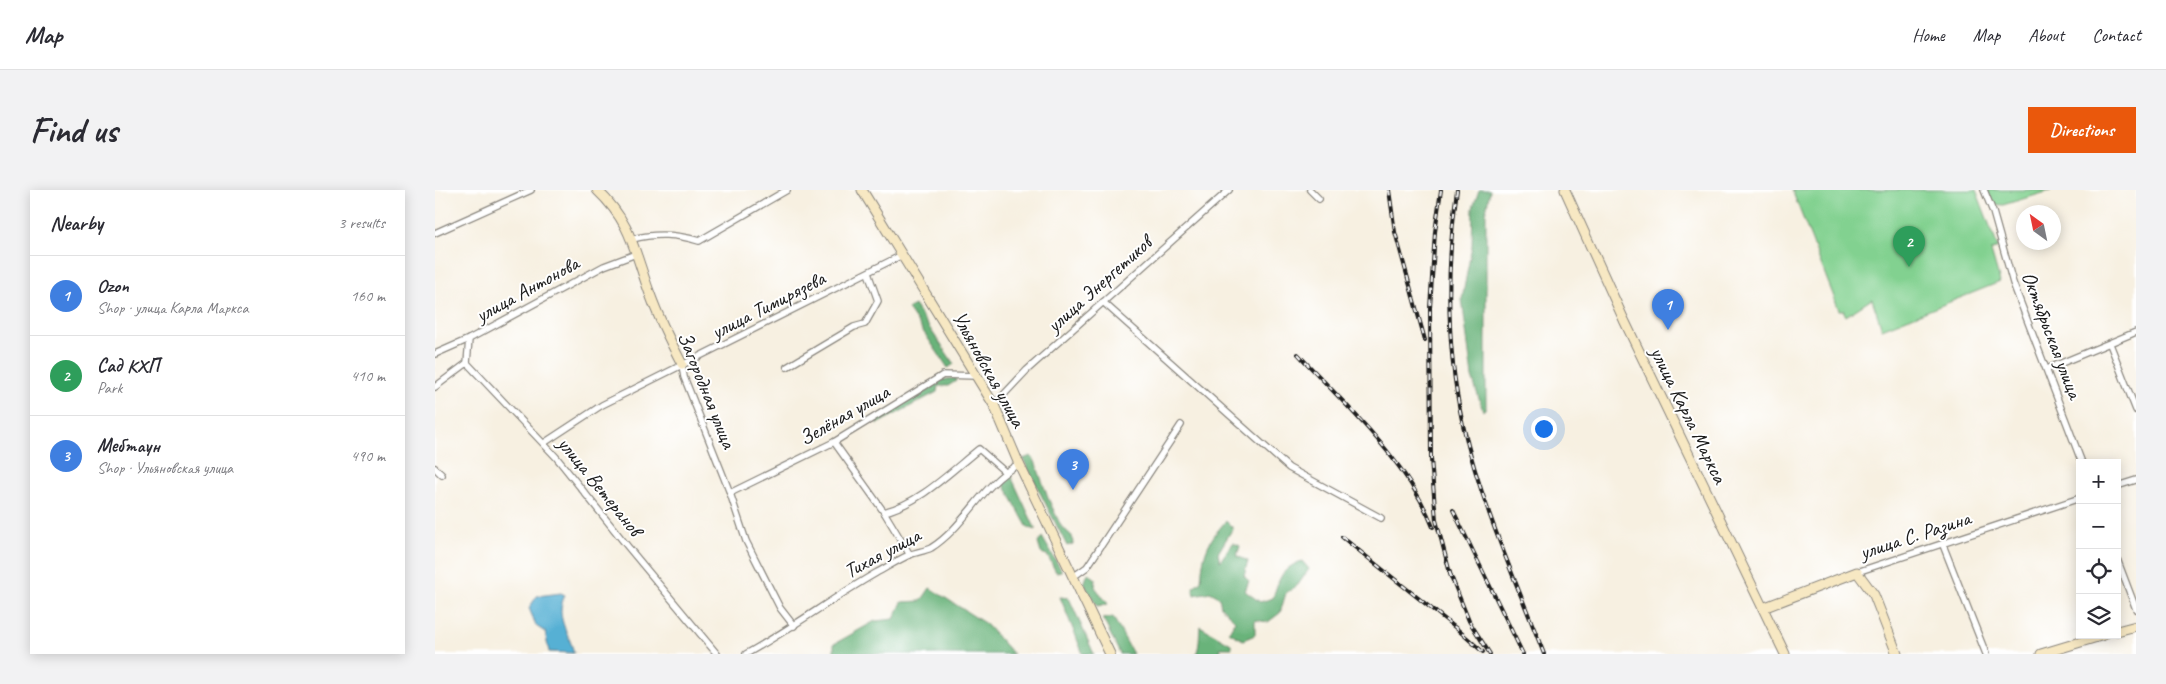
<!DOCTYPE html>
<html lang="en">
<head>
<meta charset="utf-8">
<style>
  body { margin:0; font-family:Caveat,sans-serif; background:#f2f2f3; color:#2b2b33 }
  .controls { position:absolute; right:15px; bottom:15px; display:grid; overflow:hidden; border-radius:0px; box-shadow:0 2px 12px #0003 }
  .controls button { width:45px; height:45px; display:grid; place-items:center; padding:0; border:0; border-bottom:1px solid #e1e1e2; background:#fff; color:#2b2b33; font:25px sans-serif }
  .compass { position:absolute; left:1581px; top:15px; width:45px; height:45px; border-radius:50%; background:#fff; box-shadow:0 2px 12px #0003; rotate:327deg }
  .you { position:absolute; left:1108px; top:238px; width:18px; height:18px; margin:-12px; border:4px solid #fff; border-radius:50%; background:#1a73e8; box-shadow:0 0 0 8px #1a73e833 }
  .badge { display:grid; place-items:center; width:32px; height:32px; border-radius:50%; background:#ea580c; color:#fff; font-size:16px; font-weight:700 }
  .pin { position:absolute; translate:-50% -41px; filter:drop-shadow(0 1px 2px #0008) }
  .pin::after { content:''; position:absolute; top:26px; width:18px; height:15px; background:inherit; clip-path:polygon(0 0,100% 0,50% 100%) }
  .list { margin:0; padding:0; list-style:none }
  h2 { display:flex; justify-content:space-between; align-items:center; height:65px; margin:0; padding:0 20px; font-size:21px }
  h2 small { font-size:16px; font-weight:400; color:#7c7c81 }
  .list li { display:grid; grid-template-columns:32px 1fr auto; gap:15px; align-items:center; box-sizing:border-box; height:80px; padding:0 20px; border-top:1px solid #e1e1e2 }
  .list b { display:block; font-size:19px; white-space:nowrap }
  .list p { margin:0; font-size:16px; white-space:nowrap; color:#7c7c81 }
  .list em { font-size:16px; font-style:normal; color:#7c7c81 }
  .icon { flex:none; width:28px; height:28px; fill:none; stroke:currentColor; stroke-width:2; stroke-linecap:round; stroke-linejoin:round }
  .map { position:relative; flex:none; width:1701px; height:464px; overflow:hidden; border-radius:0px }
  header { display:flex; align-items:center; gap:30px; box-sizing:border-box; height:70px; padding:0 25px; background:#fff; border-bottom:1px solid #e1e1e2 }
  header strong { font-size:24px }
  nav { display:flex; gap:28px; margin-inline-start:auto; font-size:18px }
  .intro { display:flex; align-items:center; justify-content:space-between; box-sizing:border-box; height:120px; padding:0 30px }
  h1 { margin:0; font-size:35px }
  .button { padding:12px 22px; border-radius:0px; background:#ea580c; color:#fff; font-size:18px; font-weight:700 }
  main { display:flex; gap:30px; padding:0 30px }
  aside { flex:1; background:#fff; border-radius:0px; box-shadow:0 2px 12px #0003 }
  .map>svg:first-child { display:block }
  .green { fill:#82d190; stroke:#4f7656 }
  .forest { fill:#69b37a; stroke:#42684b }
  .water { fill:#57b0d4; stroke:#3a6678 }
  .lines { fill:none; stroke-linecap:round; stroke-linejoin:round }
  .street-casing { stroke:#8a867e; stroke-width:8 }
  .secondary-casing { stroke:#8a867e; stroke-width:11 }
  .street { stroke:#fff; stroke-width:5.5 }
  .secondary { stroke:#f7e8c3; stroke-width:9 }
  .rail-casing { stroke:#1c1c1c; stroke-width:4 }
  .rail { stroke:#fff; stroke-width:2; stroke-dasharray:5.5; stroke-linecap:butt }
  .labels { text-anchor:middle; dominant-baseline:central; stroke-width:4; stroke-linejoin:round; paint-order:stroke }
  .street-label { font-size:21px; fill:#1c1c1c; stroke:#fff }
</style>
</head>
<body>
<header>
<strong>Map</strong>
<nav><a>Home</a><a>Map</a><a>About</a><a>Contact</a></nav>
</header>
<div class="intro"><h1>Find us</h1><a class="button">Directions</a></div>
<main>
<aside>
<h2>Nearby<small>3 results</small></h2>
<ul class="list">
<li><span class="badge" style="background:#3f7fe0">1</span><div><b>Ozon</b><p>Shop · улица Карла Маркса</p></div><em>160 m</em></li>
<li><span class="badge" style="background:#2e9e5b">2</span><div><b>Сад КХП</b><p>Park</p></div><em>410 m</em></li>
<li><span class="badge" style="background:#3f7fe0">3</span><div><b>Мебтаун</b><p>Shop · Ульяновская улица</p></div><em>490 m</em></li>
</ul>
</aside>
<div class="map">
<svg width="1701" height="464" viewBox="0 0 1701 464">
  <rect width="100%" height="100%" fill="#fff"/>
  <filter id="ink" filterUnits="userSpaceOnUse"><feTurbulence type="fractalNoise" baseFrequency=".02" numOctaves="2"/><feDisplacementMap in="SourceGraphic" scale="10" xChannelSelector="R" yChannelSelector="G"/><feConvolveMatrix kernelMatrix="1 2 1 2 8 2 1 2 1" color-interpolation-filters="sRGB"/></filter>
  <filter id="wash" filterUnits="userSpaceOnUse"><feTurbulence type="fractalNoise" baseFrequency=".0096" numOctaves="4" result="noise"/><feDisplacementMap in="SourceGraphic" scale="20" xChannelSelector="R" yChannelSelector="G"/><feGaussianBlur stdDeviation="1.12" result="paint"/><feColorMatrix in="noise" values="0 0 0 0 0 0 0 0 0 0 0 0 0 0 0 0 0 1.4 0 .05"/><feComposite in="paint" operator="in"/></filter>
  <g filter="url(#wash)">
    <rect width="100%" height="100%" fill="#f7f0e1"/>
    <!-- green -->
    <g class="green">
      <polygon points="1357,0 1541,0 1563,57 1556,61 1565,92 1447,139 1437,109 1411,126 1408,120 1404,120"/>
      <polygon points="1552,0 1618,0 1568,15 1557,14"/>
    </g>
    <!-- forest -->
    <g class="forest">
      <polygon points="1044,0 1055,0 1051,22 1051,218 1048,221 1037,187 1027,109 1037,56 1038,18"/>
      <polygon points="479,115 519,174 513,178 473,119"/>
      <polygon points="521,188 521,191 513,196 503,196 502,202 442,234 441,229 505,190"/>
      <polygon points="596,266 600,271 613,308 626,336 637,346 638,354 632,356 588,269"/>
      <polygon points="575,284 601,340 593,338 566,289"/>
      <path d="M791,331L798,338L783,363L785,371L798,353L805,356L802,366L813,371L809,386L814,391L810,401L825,412L838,408C844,388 847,378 867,371L874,379L863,395L851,403L845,423L833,432L820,430V445L808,450L794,442L800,431L786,417L784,407L775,402L759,405L758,397L766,391C768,363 772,352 791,331Z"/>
      <polygon points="607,347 627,381 621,382 612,365 606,363 603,353"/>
      <polygon points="653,383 661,389 660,397 673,414 662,416 649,394"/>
      <polygon points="495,398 551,434 578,464 399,464 399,454 440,431 459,429 467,412 486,411"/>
      <polygon points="625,407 634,408 659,464 648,464"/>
      <polygon points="678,427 698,464 685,464 668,429"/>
      <path d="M765,436L796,454L797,458H785L787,464H761C765,456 764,445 765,436Z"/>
    </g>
    <!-- water -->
    <path class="water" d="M126,403L130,405C119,427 134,442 139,463L114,462L110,442L101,436L94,418L102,406Z"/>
  </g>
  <g filter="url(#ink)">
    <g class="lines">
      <defs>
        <g id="street">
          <polyline points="875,0 884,9"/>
          <polyline points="1549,0 1558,22 1578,93 1647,273"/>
          <polyline points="0,43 96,0"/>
          <path d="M197,49C221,43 241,44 264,51L352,0"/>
          <polyline points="668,112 854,278 946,328"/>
          <polyline points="34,149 32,173 121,267 193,357 282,464"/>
          <polyline points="1675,154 1701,220"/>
          <polyline points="0,164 34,149 169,76 201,64"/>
          <polyline points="247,174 249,187 295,303 311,351 345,418 359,436"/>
          <polyline points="352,177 419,137 430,134 443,111 433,83"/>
          <polyline points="1612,179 1701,142"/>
          <polyline points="0,197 32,173"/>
          <polyline points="559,215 592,180 794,0"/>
          <polyline points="399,252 449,322 475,365"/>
          <polyline points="109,253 167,215 467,65"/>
          <polyline points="0,278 7,285"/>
          <polyline points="1682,296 1701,290"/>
          <polyline points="295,303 399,252 508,185 541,186"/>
          <path d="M449,322C485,313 515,282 544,259L569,281"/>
          <polyline points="1508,355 1551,464"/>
          <polyline points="1682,369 1701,419"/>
          <polyline points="1422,382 1645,308"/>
          <polyline points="638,387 652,377 746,235"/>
          <path d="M311,464C356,439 396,409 441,383C452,377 463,370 474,365C481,362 490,361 496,358C531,336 547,293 584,274"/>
        </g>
        <g id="secondary">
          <path d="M162,0C197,33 199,61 215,104C224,129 235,151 247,174"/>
          <polyline points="427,0 559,215 584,274 675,464"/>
          <polyline points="1130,0 1189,130 1350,464"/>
          <polyline points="1328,418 1422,382 1439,405 1462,464"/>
          <polyline points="1682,441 1701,436"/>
          <polyline points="1606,464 1669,445"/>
        </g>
      </defs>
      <!-- street casing -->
      <use href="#street" class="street-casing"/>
      <!-- secondary casing -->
      <use href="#secondary" class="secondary-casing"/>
      <!-- street -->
      <use href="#street" class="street"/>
      <!-- secondary -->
      <use href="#secondary" class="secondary"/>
      <defs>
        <g id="rail">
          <polyline points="954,0 960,42 990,150"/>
          <polyline points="1006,0 1000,42 995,118 996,269 1001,330 1016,387"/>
          <path d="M1022,0C1011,77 1011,158 1028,235C1046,314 1080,389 1109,464"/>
          <path d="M863,164C911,216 972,270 998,337"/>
          <polyline points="1018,320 1088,464"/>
          <polyline points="907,347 1022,439 1048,462"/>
          <polyline points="1014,381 1034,431 1055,464"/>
        </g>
      </defs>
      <!-- rail casing -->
      <use href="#rail" class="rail-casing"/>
      <!-- rail -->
      <use href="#rail" class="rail"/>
    </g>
  </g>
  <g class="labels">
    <!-- street labels -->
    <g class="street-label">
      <text transform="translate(664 94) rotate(-42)">улица Энергетиков</text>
      <text transform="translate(92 99) rotate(-29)">улица Антонова</text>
      <text transform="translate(333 115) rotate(-27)">улица Тимирязева</text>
      <text transform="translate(1617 145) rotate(69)">Октябрьская улица</text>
      <text transform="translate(554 179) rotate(61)">Ульяновская улица</text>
      <text transform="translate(272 200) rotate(68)">Загородная улица</text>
      <text transform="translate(409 225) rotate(-30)">Зелёная улица</text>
      <text transform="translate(1254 225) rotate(64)">улица Карла Маркса</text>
      <text transform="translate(165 296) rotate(51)">улица Ветеранов</text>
      <text transform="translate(1480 345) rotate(-18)">улица С. Разина</text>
      <text transform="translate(447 363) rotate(-28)">Тихая улица</text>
    </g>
  </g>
</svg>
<div class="controls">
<button>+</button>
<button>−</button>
<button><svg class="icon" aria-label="locate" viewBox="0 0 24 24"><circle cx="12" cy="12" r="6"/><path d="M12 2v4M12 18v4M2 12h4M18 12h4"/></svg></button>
<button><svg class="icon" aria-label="layers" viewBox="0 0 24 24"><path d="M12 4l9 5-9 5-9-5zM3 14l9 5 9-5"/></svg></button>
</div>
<svg class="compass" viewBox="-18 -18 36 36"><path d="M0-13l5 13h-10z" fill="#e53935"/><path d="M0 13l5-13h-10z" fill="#7c7c81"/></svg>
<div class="you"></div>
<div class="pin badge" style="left:1233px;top:140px;background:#3f7fe0">1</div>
<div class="pin badge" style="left:1474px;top:77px;background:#2e9e5b">2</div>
<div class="pin badge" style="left:638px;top:300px;background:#3f7fe0">3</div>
</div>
</main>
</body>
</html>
